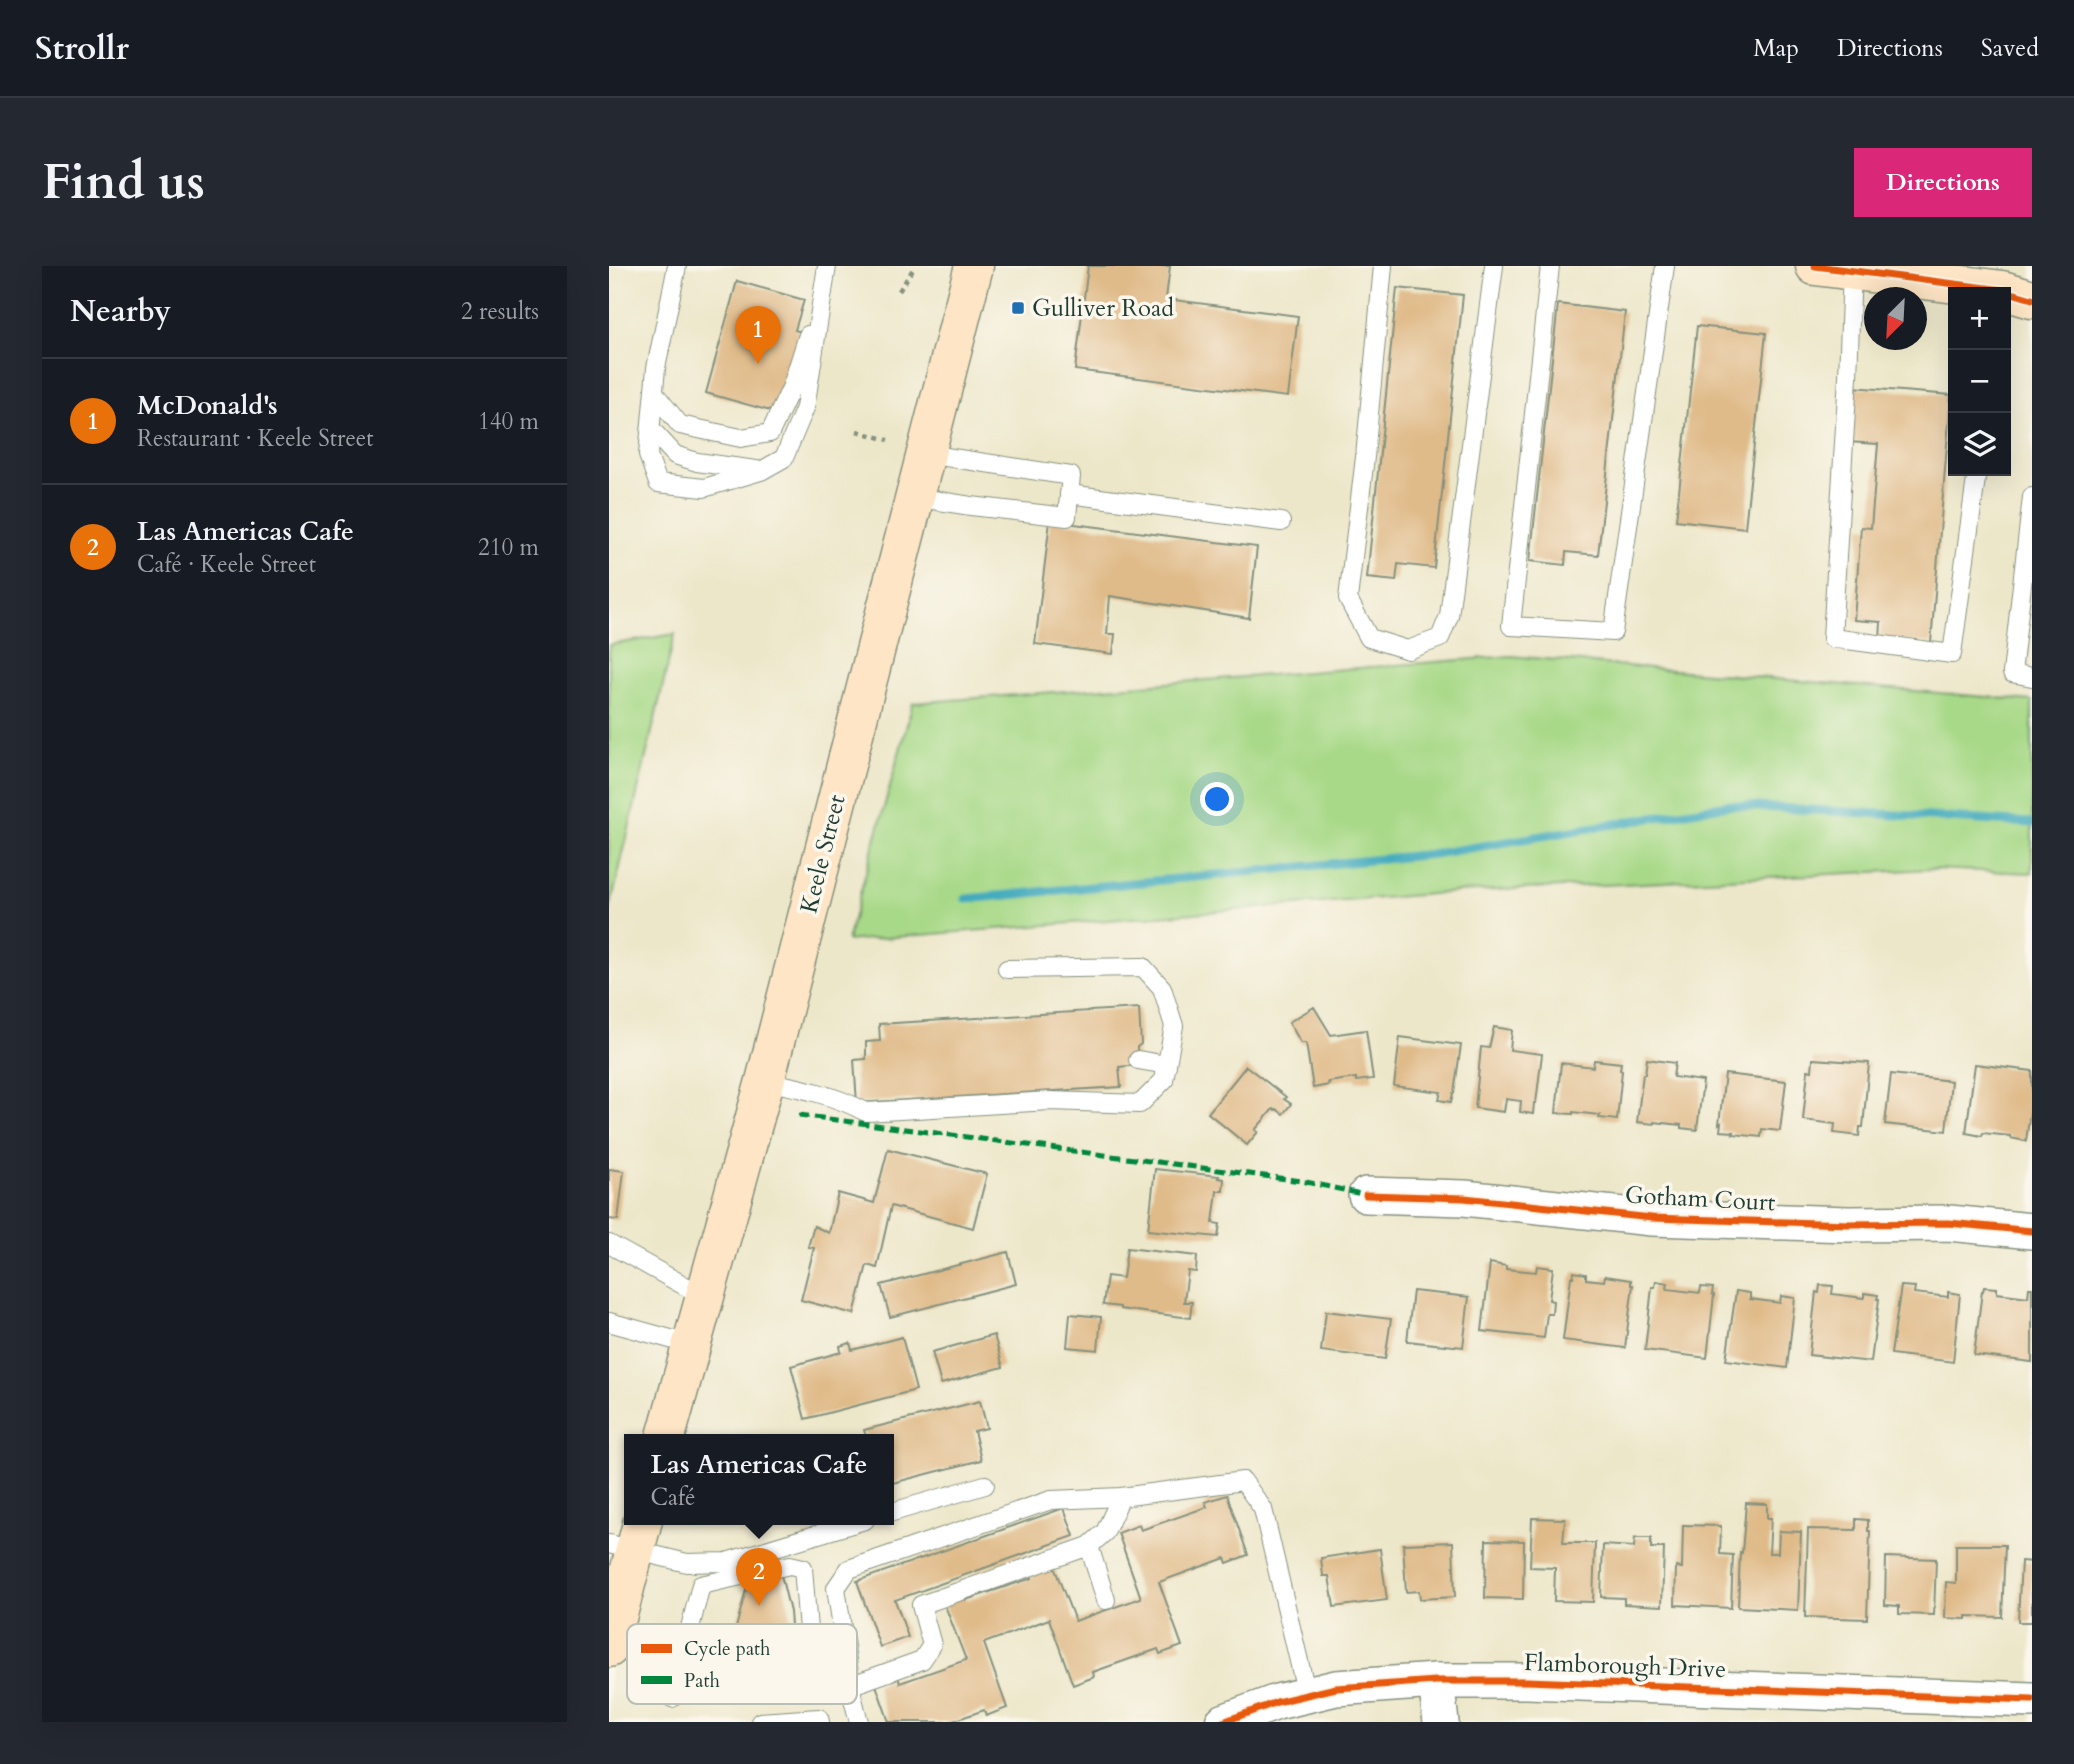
<!DOCTYPE html>
<html lang="en">
<head>
<meta charset="utf-8">
<style>
  body { margin:0; font-family:Cardo,serif; background:#242831; color:#f1f3f6 }
  .controls { position:absolute; right:21px; top:21px; display:grid; overflow:hidden; border-radius:0px; box-shadow:0 7px 28px #0002 }
  .controls button { width:63px; height:63px; display:grid; place-items:center; padding:0; border:0; border-bottom:2px solid #363941; background:#171b24; color:#f1f3f6; font:35px sans-serif }
  .compass { position:absolute; left:1255px; top:21px; width:63px; height:63px; border-radius:50%; background:#171b24; box-shadow:0 7px 28px #0002; rotate:204deg }
  .you { position:absolute; left:609px; top:534px; width:24px; height:24px; margin:-18px; border:5px solid #fff; border-radius:50%; background:#1a73e8; box-shadow:0 0 0 10px #1a73e833 }
  .badge { display:grid; place-items:center; width:46px; height:46px; border-radius:50%; background:#db2777; color:#fff; font-size:23px; font-weight:700 }
  .pin { position:absolute; translate:-50% -58px; filter:drop-shadow(0 2px 4px #0008) }
  .pin::after { content:''; position:absolute; top:37px; width:24px; height:21px; background:inherit; clip-path:polygon(0 0,100% 0,50% 100%) }
  .popup { position:absolute; left:15px; top:1168px; width:270px; height:91px; box-sizing:border-box; display:grid; place-content:center; border-radius:0px; background:#171b24; filter:drop-shadow(0 2px 5px #0005); font-size:23px; white-space:nowrap; color:#9ea1a6 }
  .popup b { font-size:26px; color:#f1f3f6 }
  .popup::after { content:''; position:absolute; left:50%; top:100%; margin-left:-14px; border:14px solid transparent; border-top-color:#171b24 }
  .list { margin:0; padding:0; list-style:none }
  h2 { display:flex; justify-content:space-between; align-items:center; height:91px; margin:0; padding:0 28px; font-size:30px }
  h2 small { font-size:23px; font-weight:400; color:#9ea1a6 }
  .list li { display:grid; grid-template-columns:46px 1fr auto; gap:21px; align-items:center; box-sizing:border-box; height:126px; padding:0 28px; border-top:2px solid #363941 }
  .list b { display:block; font-size:26px; white-space:nowrap }
  .list p { margin:0; font-size:23px; white-space:nowrap; color:#9ea1a6 }
  .list em { font-size:23px; font-style:normal; color:#9ea1a6 }
  .icon { flex:none; width:38px; height:38px; fill:none; stroke:currentColor; stroke-width:2; stroke-linecap:round; stroke-linejoin:round }
  .map { position:relative; flex:none; width:1423px; height:1456px; overflow:hidden; border-radius:0px }
  header { display:flex; align-items:center; gap:42px; box-sizing:border-box; height:98px; padding:0 35px; background:#171b24; border-bottom:2px solid #363941 }
  header strong { font-size:33px }
  nav { display:flex; gap:38px; margin-inline-start:auto; font-size:24px }
  .intro { display:flex; align-items:center; justify-content:space-between; box-sizing:border-box; height:168px; padding:0 42px }
  h1 { margin:0; font-size:49px }
  .button { padding:18px 32px; border-radius:0px; background:#db2777; color:#fff; font-size:24px; font-weight:700 }
  main { display:flex; gap:42px; padding:0 42px }
  aside { flex:1; background:#171b24; border-radius:0px; box-shadow:0 7px 28px #0002 }
  .map>svg:first-child { display:block }
  .green { fill:#a8d988; stroke:#648b5e; stroke-width:2 }
  .lines { fill:none; stroke-linecap:round; stroke-linejoin:round }
  .stream { stroke:#3ca9bc; stroke-width:9 }
  .building { fill:#e0bb8a }
  .lane-casing { stroke:#86927f; stroke-width:20 }
  .street-casing { stroke:#86927f; stroke-width:38 }
  .secondary-casing { stroke:#86927f; stroke-width:41 }
  .path { stroke:#86927f; stroke-width:4.5; stroke-dasharray:5 5; stroke-linecap:butt }
  .lane { stroke:#fff; stroke-width:18 }
  .street { stroke:#fff; stroke-width:35 }
  .secondary { stroke:#fee5c5; stroke-width:38 }
  .quiet { stroke:#00873e; stroke-width:5; stroke-dasharray:10 5; stroke-linecap:butt }
  .cycleway-casing { stroke:#fbf7ec; stroke-width:11 }
  .cycleway { stroke:#e8590c; stroke-width:7 }
  .poi-dot { fill:#1f6fb2; stroke:#fbf7ec; stroke-width:2.5 }
  .labels { text-anchor:middle; dominant-baseline:central; stroke-width:7; stroke-linejoin:round; paint-order:stroke }
  .poi-label { font-size:24px; fill:#1f3d34; stroke:#fbf7ec; text-anchor:start }
  .street-label { font-size:24px; fill:#1f3d34; stroke:#fbf7ec }
  .key { fill:#fbf7ec; stroke:#b9bfb5; stroke-width:2 }
  .key-label { font-size:19px; fill:#1f3d34 }
</style>
</head>
<body>
<header>
<strong>Strollr</strong>
<nav><a>Map</a><a>Directions</a><a>Saved</a></nav>
</header>
<div class="intro"><h1>Find us</h1><a class="button">Directions</a></div>
<main>
<aside>
<h2>Nearby<small>2 results</small></h2>
<ul class="list">
<li><span class="badge" style="background:#e8710a">1</span><div><b>McDonald's</b><p>Restaurant · Keele Street</p></div><em>140 m</em></li>
<li><span class="badge" style="background:#e8710a">2</span><div><b>Las Americas Cafe</b><p>Café · Keele Street</p></div><em>210 m</em></li>
</ul>
</aside>
<div class="map">
<svg width="1423" height="1456" viewBox="0 0 1423 1456">
  <rect width="100%" height="100%" fill="#fbf7ec"/>
  <filter id="ink" filterUnits="userSpaceOnUse"><feTurbulence type="fractalNoise" baseFrequency=".0143" numOctaves="2"/><feDisplacementMap in="SourceGraphic" scale="14" xChannelSelector="R" yChannelSelector="G"/><feConvolveMatrix kernelMatrix="1 2 1 2 8 2 1 2 1" color-interpolation-filters="sRGB"/></filter>
  <filter id="wash" filterUnits="userSpaceOnUse"><feTurbulence type="fractalNoise" baseFrequency=".00686" numOctaves="4" result="noise"/><feDisplacementMap in="SourceGraphic" scale="28" xChannelSelector="R" yChannelSelector="G"/><feGaussianBlur stdDeviation="1.57" result="paint"/><feColorMatrix in="noise" values="0 0 0 0 0 0 0 0 0 0 0 0 0 0 0 0 0 1.4 0 .05"/><feComposite in="paint" operator="in"/></filter>
  <g filter="url(#wash)">
    <rect width="100%" height="100%" fill="#ede7ca"/>
    <!-- green -->
    <g class="green">
      <polygon points="66,368 0,647 0,379"/>
      <polygon points="902,390 1423,435 1423,607 1324,603 848,626 238,675 304,437"/>
    </g>
    <g class="lines">
      <!-- stream -->
      <polyline class="stream" points="357,633 825,588 1119,539 1423,557"/>
    </g>
    <g id="blocks">
      <!-- building -->
      <g class="building">
        <polygon points="479,0 561,0 557,33 689,50 679,131 466,104"/>
        <polygon points="128,15 195,34 186,64 202,69 165,146 97,127"/>
        <polygon points="788,22 854,29 825,302 789,298 787,315 758,312"/>
        <polygon points="949,38 1016,46 989,289 957,286 956,299 921,295"/>
        <polygon points="1088,60 1157,67 1136,262 1067,254"/>
        <polygon points="1243,121 1342,129 1322,377 1271,373 1272,356 1245,354 1252,261 1262,262 1269,178 1239,176"/>
        <polygon points="441,255 648,281 640,352 501,330 498,368 506,368 504,388 426,378"/>
        <polygon points="705,741 722,769 757,764 764,813 747,815 747,812 719,816 720,819 704,822 697,777 692,777 680,756"/>
        <polygon points="530,742 532,778 528,781 529,799 510,801 512,821 248,837 245,794 257,793 257,776 271,775 270,758"/>
        <polygon points="885,761 903,764 901,784 933,788 927,837 925,837 924,848 911,846 912,835 897,833 895,846 866,842 872,781 880,782"/>
        <polygon points="791,771 852,779 845,827 844,827 842,836 830,834 832,826 785,820"/>
        <polygon points="1038,793 1066,797 1064,811 1094,815 1088,864 1072,862 1072,859 1045,856 1045,858 1028,856 1034,808 1036,808"/>
        <polygon points="1204,793 1260,797 1254,861 1251,861 1250,870 1225,867 1226,858 1194,854 1199,804 1203,805"/>
        <polygon points="985,794 1012,797 1011,804 1013,805 1008,854 990,852 991,849 964,846 964,848 947,847 952,797 984,801"/>
        <polygon points="1366,798 1423,805 1423,832 1417,875 1401,872 1401,870 1374,867 1373,870 1357,867"/>
        <polygon points="637,800 677,831 675,833 682,838 674,848 667,843 666,844 664,843 646,864 649,866 638,879 599,847"/>
        <polygon points="1116,808 1177,815 1171,865 1153,863 1152,871 1124,868 1125,866 1111,865 1112,857 1110,858"/>
        <polygon points="1282,808 1342,815 1337,865 1276,858"/>
        <polygon points="279,883 378,908 364,962 282,940 268,1002 258,999 245,1048 192,1034 205,982 199,981 205,960 220,967 229,927 265,937"/>
        <polygon points="0,903 15,905 9,954 0,953"/>
        <polygon points="546,903 610,910 609,912 615,913 614,925 608,925 604,957 611,958 609,971 539,964"/>
        <polygon points="518,982 588,990 587,1006 579,1005 575,1036 583,1036 581,1052 511,1043 511,1041 494,1039 498,1010 514,1012"/>
        <polygon points="399,986 407,1018 281,1051 272,1019"/>
        <polygon points="881,997 897,1000 897,1003 927,1006 928,1000 944,1002 940,1034 944,1035 943,1048 938,1048 935,1072 873,1065"/>
        <polygon points="965,1006 977,1008 977,1013 995,1015 996,1010 1022,1014 1022,1019 1024,1019 1016,1082 954,1074 962,1011 964,1011"/>
        <polygon points="1047,1015 1059,1017 1058,1023 1091,1027 1092,1021 1104,1022 1103,1028 1105,1029 1098,1092 1036,1084 1043,1021 1046,1021"/>
        <polygon points="1211,1019 1224,1020 1223,1028 1255,1032 1255,1027 1269,1029 1268,1033 1270,1033 1262,1096 1200,1089 1207,1026 1210,1027"/>
        <polygon points="1292,1020 1306,1021 1305,1027 1339,1031 1339,1026 1351,1028 1344,1096 1282,1088"/>
        <polygon points="1375,1021 1388,1022 1388,1027 1419,1031 1420,1022 1423,1022 1423,1096 1365,1089 1373,1025 1374,1025"/>
        <polygon points="804,1025 860,1031 854,1081 798,1075"/>
        <polygon points="1127,1025 1141,1027 1141,1033 1171,1037 1172,1030 1186,1032 1178,1102 1117,1094"/>
        <polygon points="717,1045 782,1053 776,1093 712,1085"/>
        <polygon points="461,1048 492,1051 489,1084 458,1081"/>
        <polygon points="385,1069 394,1101 332,1118 323,1086"/>
        <polygon points="293,1071 307,1124 196,1153 182,1100 232,1086 231,1080 241,1077 243,1084"/>
        <polygon points="371,1135 378,1162 365,1165 372,1194 280,1218 280,1174 258,1174 255,1164"/>
        <polygon points="618,1229 639,1289 618,1297 616,1292 550,1316 573,1380 551,1388 549,1383 484,1406 485,1411 464,1419 440,1353 375,1377 398,1442 377,1450 375,1444 341,1456 280,1456 267,1419 289,1411 291,1417 357,1394 335,1337 356,1329 357,1334 423,1312 421,1305 444,1298 466,1355 532,1332 509,1267 530,1259 532,1264 598,1241 596,1236"/>
        <polygon points="1137,1237 1158,1238 1158,1252 1162,1252 1160,1287 1169,1287 1170,1265 1192,1266 1189,1344 1129,1341 1131,1286 1133,1287"/>
        <polygon points="455,1242 465,1270 286,1334 299,1371 271,1381 248,1315"/>
        <polygon points="923,1252 956,1253 954,1277 986,1277 984,1336 945,1335 946,1302 921,1301"/>
        <polygon points="1247,1253 1259,1254 1259,1265 1261,1265 1258,1353 1196,1351 1199,1263 1247,1264"/>
        <polygon points="1074,1259 1112,1260 1111,1288 1124,1289 1122,1342 1066,1339 1067,1301 1073,1302"/>
        <polygon points="1026,1272 1042,1272 1042,1282 1055,1282 1053,1340 1015,1338 1015,1332 992,1331 994,1279 1025,1281"/>
        <polygon points="877,1274 915,1275 914,1333 876,1332"/>
        <polygon points="844,1276 846,1331 811,1333 810,1325 797,1326 794,1278"/>
        <polygon points="1347,1279 1396,1279 1393,1351 1357,1350 1357,1353 1336,1352 1337,1316 1347,1317"/>
        <polygon points="771,1283 778,1334 725,1341 720,1310 714,1310 712,1292"/>
        <polygon points="1277,1291 1327,1293 1325,1349 1290,1348 1290,1340 1276,1339"/>
        <polygon points="1412,1295 1423,1296 1423,1356 1409,1356"/>
        <polygon points="172,1309 181,1346 187,1428 108,1434 139,1316"/>
      </g>
    </g>
  </g>
  <g filter="url(#ink)">
    <use href="#blocks" fill-opacity="0" stroke="#86927f" stroke-width="2"/>
    <g class="lines">
      <defs>
        <g id="lane">
          <polyline points="68,0 47,102 39,189 49,217 95,222 152,205 175,192 196,142 218,0"/>
          <polyline points="774,0 756,191 739,333 760,372 799,384 831,372 840,350 885,0"/>
          <polyline points="941,0 902,360 1004,366 1056,0"/>
          <polyline points="1243,4 1239,111 1223,372 1343,388 1368,205"/>
          <polyline points="45,127 71,159 132,172 161,167 183,120 199,69"/>
          <polyline points="42,163 66,189 88,196 147,204"/>
          <polyline points="460,228 672,256"/>
          <polyline points="305,231 362,240 458,251 462,210 317,188"/>
          <polyline points="1423,231 1403,407 1423,411"/>
          <polyline points="529,794 558,799"/>
          <path d="M156,815C192,822 225,829 257,846L441,835L531,838L555,814L565,760L553,722L534,701L398,703"/>
          <polyline points="0,978 96,1031"/>
          <polyline points="0,1056 83,1079"/>
          <polyline points="280,1247 376,1219"/>
          <polyline points="0,1278 78,1297 117,1296 256,1254"/>
          <polyline points="480,1280 497,1334"/>
          <polyline points="2,1372 75,1385"/>
          <polyline points="243,1419 313,1394 323,1379 312,1339 480,1280 496,1266 512,1231"/>
          <polyline points="63,1432 92,1319 181,1299 194,1302 204,1425"/>
          <polyline points="151,1456 210,1452 211,1456"/>
          <polyline points="250,1456 244,1433 227,1322 240,1303 442,1234 512,1231 634,1215 654,1243 698,1429"/>
        </g>
        <g id="street">
          <polyline points="757,929 855,932 1043,952 1240,958 1340,957 1423,965"/>
          <polyline points="827,1415 832,1456"/>
          <polyline points="614,1456 668,1436 727,1422 827,1415 918,1415 1423,1434"/>
        </g>
        <g id="secondary">
          <polyline points="1206,0 1393,24 1423,33"/>
          <polyline points="56,1174 156,815 365,0"/>
          <polyline points="0,1382 34,1254"/>
        </g>
      </defs>
      <!-- lane casing -->
      <use href="#lane" class="lane-casing"/>
      <!-- street casing -->
      <use href="#street" class="street-casing"/>
      <!-- secondary casing -->
      <use href="#secondary" class="secondary-casing"/>
      <!-- path -->
      <g class="path">
        <polyline points="290,25 306,0"/>
        <polyline points="248,165 279,174"/>
      </g>
      <!-- lane -->
      <use href="#lane" class="lane"/>
      <!-- street -->
      <use href="#street" class="street"/>
      <!-- secondary -->
      <use href="#secondary" class="secondary"/>
      <!-- quiet -->
      <polyline class="quiet" points="190,849 693,915 757,929"/>
      <defs>
        <g id="cycleway">
          <polyline points="1206,0 1393,24 1423,33"/>
          <polyline points="757,929 855,932 1043,952 1240,958 1340,957 1423,965"/>
          <polyline points="614,1456 668,1436 727,1422 827,1415 918,1415 1423,1434"/>
        </g>
      </defs>
      <!-- cycleway casing -->
      <use href="#cycleway" class="cycleway-casing"/>
      <!-- cycleway -->
      <use href="#cycleway" class="cycleway"/>
    </g>
  </g>
  <!-- markers -->
  <rect class="poi-dot" x="402" y="35" width="14" height="14" rx="3.5"/>
  <g class="labels">
    <!-- poi labels -->
    <g class="poi-label">
      <text x="423" y="42">Gulliver Road</text>
    </g>
    <!-- street labels -->
    <g class="street-label">
      <text transform="translate(214 588) rotate(-76)">Keele Street</text>
      <text transform="translate(1091 933) rotate(3)">Gotham Court</text>
      <text transform="translate(1016 1400) rotate(2)">Flamborough Drive</text>
    </g>
  </g>
  <!-- legend -->
  <rect x="18" y="1358" width="230" height="80" rx="10" class="key"/>
  <rect x="32" y="1378" width="31" height="9" fill="#e8590c"/>
  <rect x="32" y="1410" width="31" height="8" fill="#00873e"/>
  <g class="key-label">
    <text x="75" y="1389">Cycle path</text>
    <text x="75" y="1421">Path</text>
  </g>
</svg>
<div class="controls">
<button>+</button>
<button>−</button>
<button><svg class="icon" aria-label="layers" viewBox="0 0 24 24"><path d="M12 4l9 5-9 5-9-5zM3 14l9 5 9-5"/></svg></button>
</div>
<svg class="compass" viewBox="-18 -18 36 36"><path d="M0-13l5 13h-10z" fill="#e53935"/><path d="M0 13l5-13h-10z" fill="#9ea1a6"/></svg>
<div class="you"></div>
<div class="pin badge" style="left:149px;top:98px;background:#e8710a">1</div>
<div class="pin badge" style="left:150px;top:1340px;background:#e8710a">2</div>
<div class="popup"><b>Las Americas Cafe</b>Café</div>
</div>
</main>
</body>
</html>
